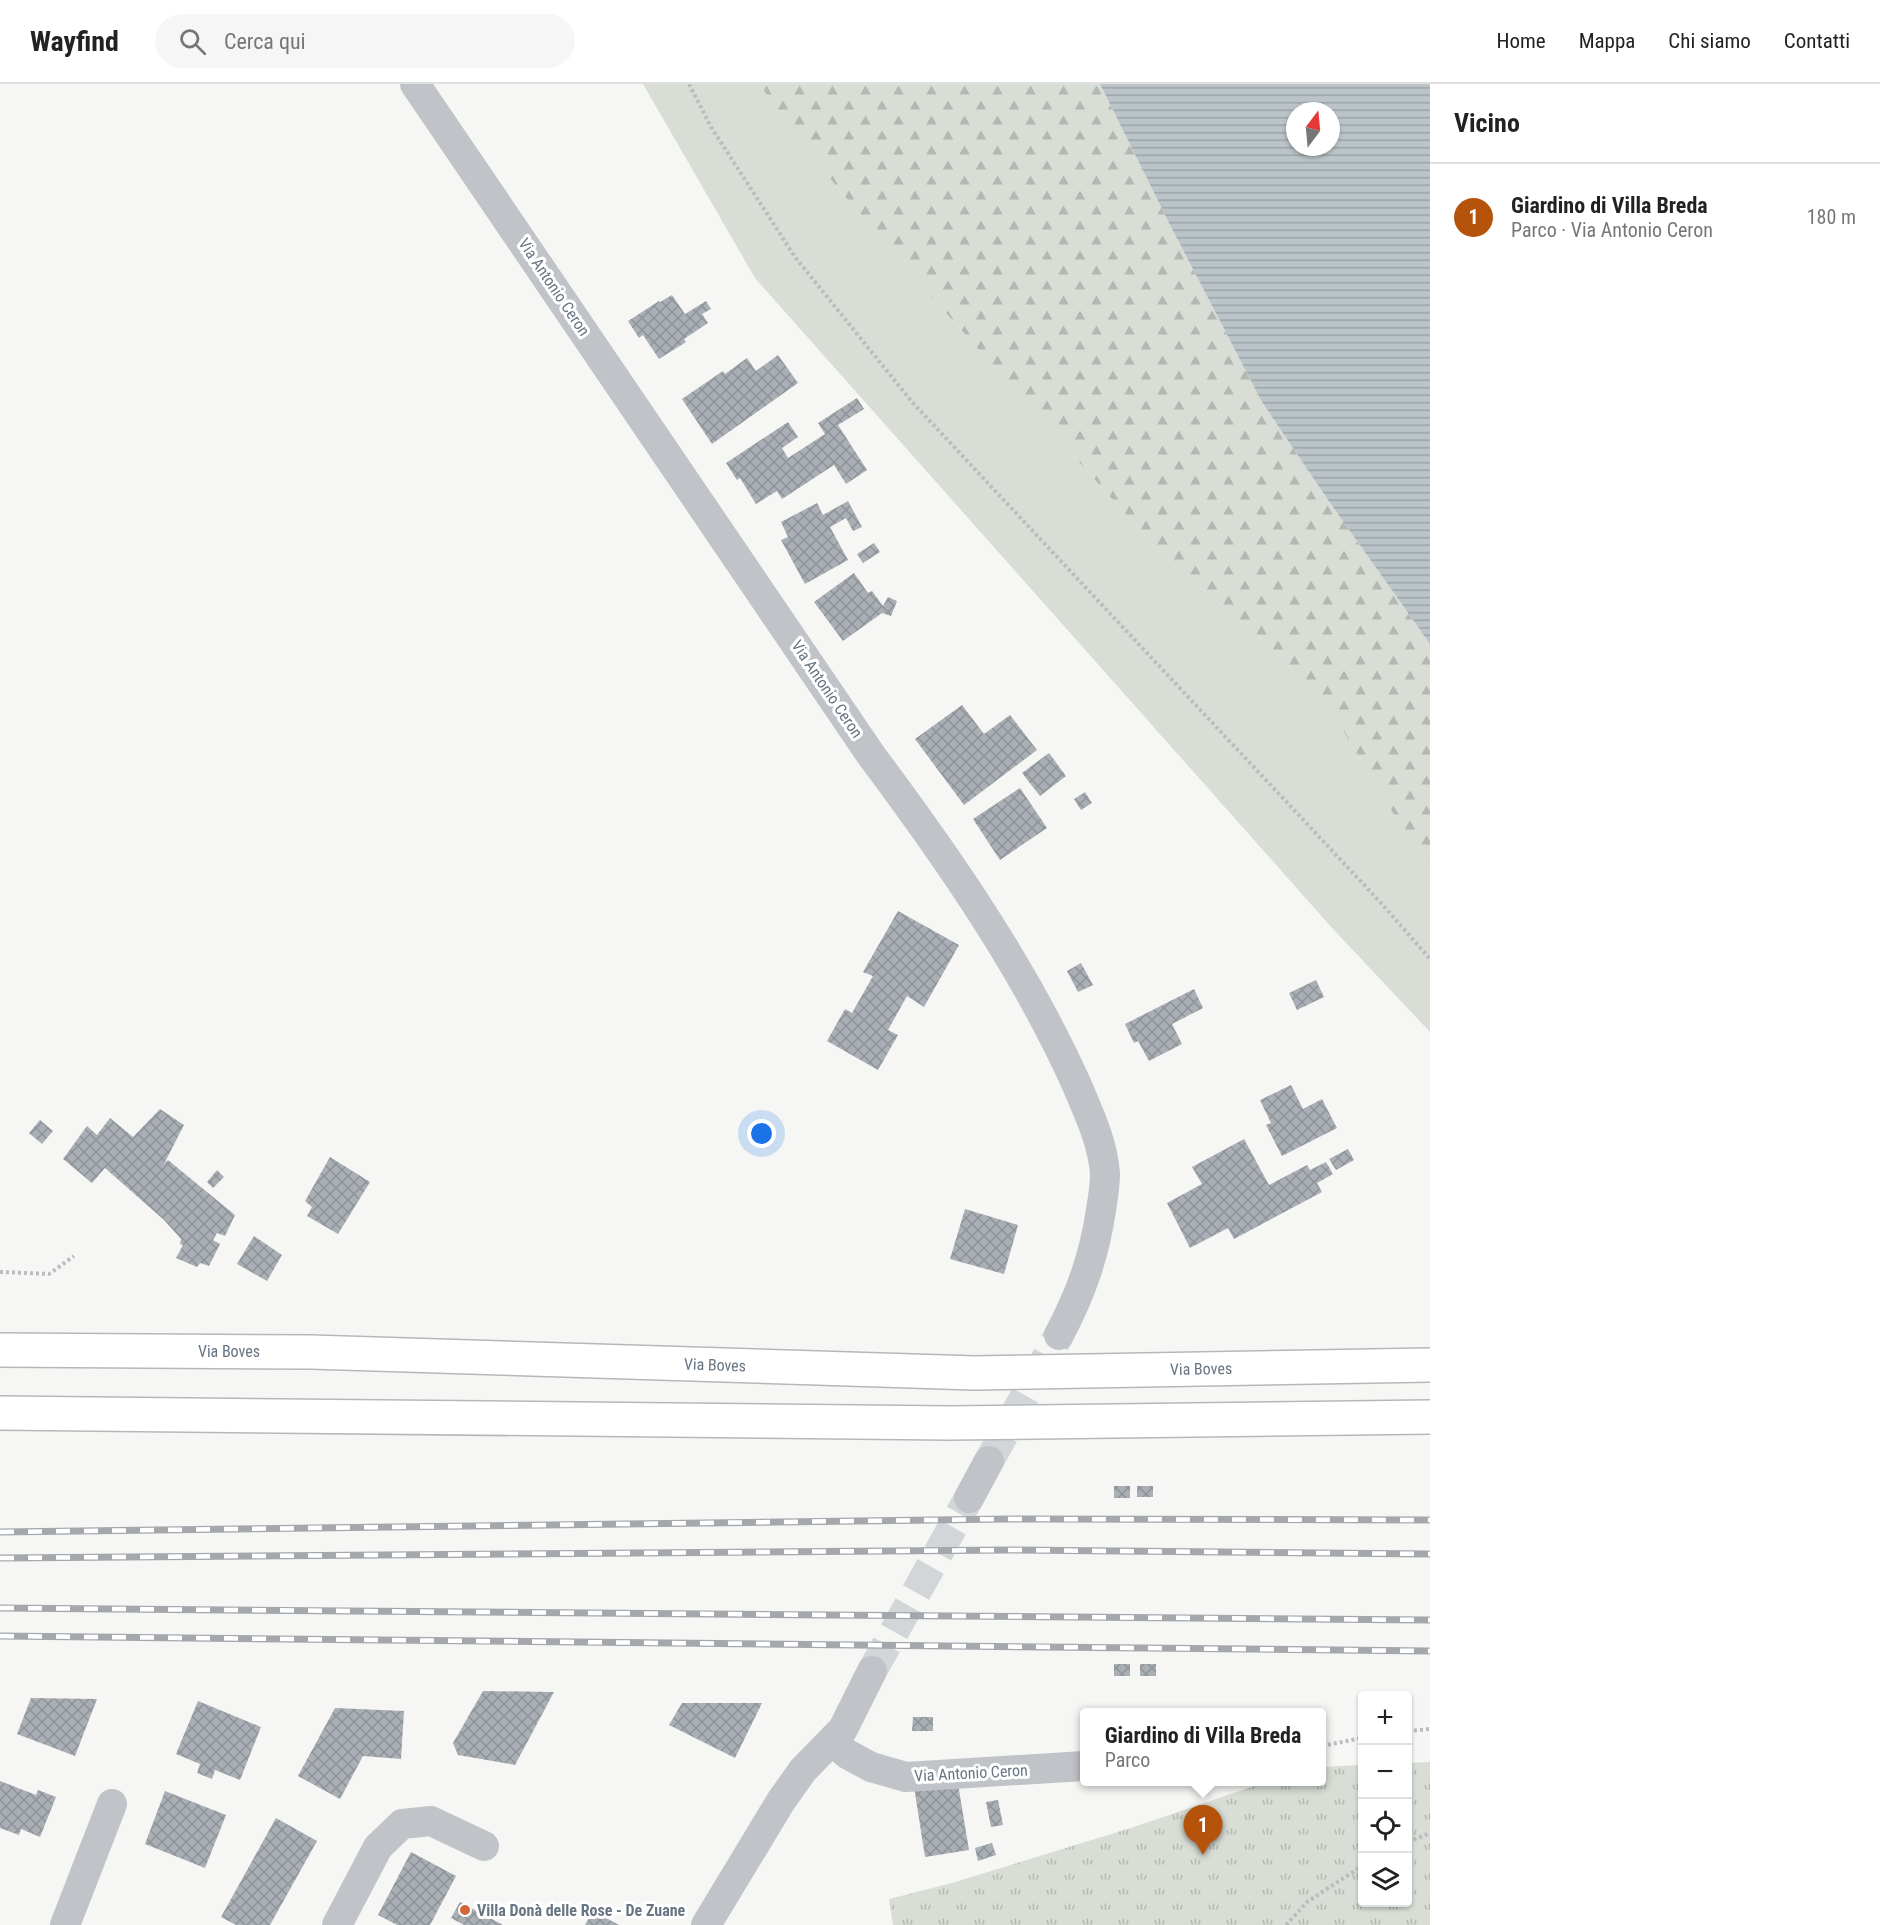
<!DOCTYPE html>
<html lang="it">
<head>
<meta charset="utf-8">
<style>
  body { margin:0; font-family:"Roboto Condensed",sans-serif; background:#f6f6f6; color:#222 }
  .controls { position:absolute; right:18px; bottom:18px; display:grid; overflow:hidden; border-radius:6px; box-shadow:0 2px 4px #0004 }
  .controls button { width:54px; height:54px; display:grid; place-items:center; padding:0; border:0; border-bottom:2px solid #e0e0e0; background:#fff; color:#222; font:30px sans-serif }
  .compass { position:absolute; left:1286px; top:18px; width:54px; height:54px; border-radius:50%; background:#fff; box-shadow:0 2px 4px #0004; rotate:16deg }
  .you { position:absolute; left:762px; top:1050px; width:21px; height:21px; margin:-15px; border:4px solid #fff; border-radius:50%; background:#1a73e8; box-shadow:0 0 0 9px #1a73e833 }
  .badge { display:grid; place-items:center; width:39px; height:39px; border-radius:50%; background:#b45309; color:#fff; font-size:20px; font-weight:700 }
  .pin { position:absolute; translate:-50% -50px; filter:drop-shadow(0 2px 3px #0008) }
  .pin::after { content:''; position:absolute; top:32px; width:21px; height:18px; background:inherit; clip-path:polygon(0 0,100% 0,50% 100%) }
  .popup { position:absolute; left:1080px; top:1624px; width:246px; height:78px; box-sizing:border-box; display:grid; place-content:center; border-radius:6px; background:#fff; filter:drop-shadow(0 2px 4px #0005); font-size:20px; white-space:nowrap; color:#767676 }
  .popup b { font-size:22px; color:#222 }
  .popup::after { content:''; position:absolute; left:50%; top:100%; margin-left:-12px; border:12px solid transparent; border-top-color:#fff }
  .list { margin:0; padding:0; list-style:none }
  h2 { display:flex; justify-content:space-between; align-items:center; height:78px; margin:0; padding:0 24px; font-size:26px }
  h2 small { font-size:20px; font-weight:400; color:#767676 }
  .list li { display:grid; grid-template-columns:39px 1fr auto; gap:18px; align-items:center; box-sizing:border-box; height:108px; padding:0 24px; border-top:2px solid #e0e0e0 }
  .list b { display:block; font-size:22px; white-space:nowrap }
  .list p { margin:0; font-size:20px; white-space:nowrap; color:#767676 }
  .list em { font-size:20px; font-style:normal; color:#767676 }
  .icon { flex:none; width:33px; height:33px; fill:none; stroke:currentColor; stroke-width:2; stroke-linecap:round; stroke-linejoin:round }
  .map { position:relative; flex:none; width:1430px; height:1841px; overflow:hidden }
  header { display:flex; align-items:center; gap:36px; box-sizing:border-box; height:84px; padding:0 30px; background:#fff; border-bottom:2px solid #e0e0e0 }
  header strong { font-size:28px }
  nav { display:flex; gap:33px; margin-inline-start:auto; font-size:21px }
  .search { width:420px; height:54px; background:#f6f6f6; display:flex; align-items:center; gap:15px; box-sizing:border-box; padding:0 21px; border-radius:33px; color:#767676; font-size:22px }
  main { display:flex }
  aside { flex:1; background:#fff }
  .map>svg:first-child { display:block }
  .green { fill:#d8ddd5 }
  .forest { fill:url(#forest-firs) }
  .park { fill:url(#park-tufts) }
  .water { fill:url(#water-rules); fill-rule:evenodd }
  .building { fill:url(#building-cross-hatch) }
  .lines { fill:none; stroke-linecap:round; stroke-linejoin:round }
  .minor-tunnel { stroke:#d2d6d8; stroke-width:30; stroke-dasharray:30 15; stroke-linecap:butt }
  .trunk-casing { stroke:#b5b8bb; stroke-width:36 }
  .path { stroke:#babcbf; stroke-width:4; stroke-dasharray:3 3; stroke-linecap:butt }
  .minor { stroke:#c0c3c7; stroke-width:30 }
  .trunk { stroke:#fff; stroke-width:33 }
  .rail-casing { stroke:#a4a8ad; stroke-width:7 }
  .rail { stroke:#fff; stroke-width:4.5; stroke-dasharray:14; stroke-linecap:butt }
  .poi-dot { fill:#d46737; stroke:#fff; stroke-width:2 }
  .labels { text-anchor:middle; dominant-baseline:central; stroke-width:6; stroke-linejoin:round; paint-order:stroke }
  .street-label { font-size:16px; fill:#687582; stroke:#fff }
  .poi-label { font-size:16px; font-weight:bold; fill:#687582; stroke:#fff; text-anchor:start }
</style>
</head>
<body>
<header>
<strong>Wayfind</strong>
<div class="search"><svg class="icon" aria-label="search" viewBox="0 0 24 24"><circle cx="10" cy="10" r="6"/><path d="M15 15l6 6"/></svg>Cerca qui</div>
<nav><a>Home</a><a>Mappa</a><a>Chi siamo</a><a>Contatti</a></nav>
</header>
<main>
<div class="map">
<svg width="1430" height="1841" viewBox="0 0 1430 1841">
  <defs>
    <pattern id="forest-firs" width="22" height="20" patternUnits="userSpaceOnUse" patternTransform="scale(1.5)"><rect width="22" height="20" fill="#d8ddd5"/><path d="M5 1l3.5 6h-7zM16 11l3.5 6h-7z" fill="#b3b8b2"/></pattern>
    <pattern id="park-tufts" width="24" height="20" patternUnits="userSpaceOnUse" patternTransform="scale(1.5)"><rect width="24" height="20" fill="#d8ddd5"/><path d="M3 7l-1-3M5 7V3M7 7l1-3M15 17l-1-3M17 17v-4M19 17l1-3" fill="none" stroke="#b3b8b2"/></pattern>
    <pattern id="water-rules" width="6" height="5" patternUnits="userSpaceOnUse" patternTransform="scale(1.5)"><rect width="6" height="5" fill="#bbc4c9"/><path d="M0 2.5h6" fill="none" stroke="#9ca4a9"/></pattern>
    <pattern id="building-cross-hatch" width="8" height="8" patternUnits="userSpaceOnUse" patternTransform="scale(1.5)"><rect width="8" height="8" fill="#a9afb5"/><path d="M0 0l8 8M0 8l8-8" fill="none" stroke="#8d9399"/></pattern>
  </defs>
  <rect width="100%" height="100%" fill="#f6f7f4"/>
  <!-- green -->
  <polygon class="green" points="643,0 760,0 778,29 841,108 922,202 1162,471 1259,553 1327,620 1387,720 1430,786 1430,948 1333,845 755,194"/>
  <!-- forest -->
  <polygon class="forest" points="760,0 1100,0 1170,141 1262,318 1328,416 1430,560 1430,786 1387,720 1327,620 1259,553 1162,471 922,202 841,108 778,29"/>
  <!-- park -->
  <polygon class="park" points="1430,1678 1430,1841 893,1841 889,1815 952,1799 1134,1743 1266,1698 1322,1698 1322,1683 1362,1681 1362,1818 1408,1818 1408,1679"/>
  <!-- water -->
  <path class="water" d="M1100,0H1430V560L1328,416L1262,318L1170,141ZM1295,27H1331V63H1295Z"/>
  <!-- building -->
  <g class="building">
    <polygon points="672,211 685,230 706,217 711,225 702,230 708,239 684,255 686,258 659,275 643,251 639,254 628,237 659,217 660,218"/>
    <polygon points="778,271 798,299 712,360 682,315 723,287 725,290 747,274 756,287"/>
    <polygon points="857,314 864,325 838,341 867,386 846,400 834,381 782,415 777,407 756,420 740,394 737,396 726,379 788,338 798,353 782,364 788,374 825,350 818,339"/>
    <polygon points="848,417 862,443 853,447 846,434 830,443 848,476 805,500 781,456 788,453 781,438 817,419 823,431"/>
    <polygon points="874,459 880,468 863,479 857,470"/>
    <polygon points="854,489 868,509 872,507 883,522 888,513 897,517 891,532 882,529 843,557 814,518"/>
    <polygon points="962,621 984,650 1010,631 1037,666 964,721 915,655"/>
    <polygon points="1049,669 1066,692 1040,712 1022,689"/>
    <polygon points="1020,704 1047,744 1000,776 973,735"/>
    <polygon points="1085,708 1092,719 1081,726 1074,715"/>
    <polygon points="898,827 959,861 924,923 907,912 888,946 898,951 878,986 827,957 845,925 852,929 873,892 863,888"/>
    <polygon points="1081,879 1093,901 1078,908 1067,887"/>
    <polygon points="1316,896 1324,913 1297,926 1289,909"/>
    <polygon points="1194,905 1203,924 1172,940 1182,960 1149,977 1138,957 1134,959 1125,940"/>
    <polygon points="1291,1001 1303,1025 1322,1015 1337,1044 1282,1072 1266,1041 1271,1039 1260,1016"/>
    <polygon points="160,1025 184,1041 164,1080 168,1076 235,1131 225,1152 217,1149 213,1156 220,1160 209,1182 200,1179 197,1183 176,1174 183,1161 180,1160 181,1155 164,1136 105,1084 92,1099 63,1075 87,1042 97,1051 110,1034 133,1053"/>
    <polygon points="40,1036 53,1047 42,1060 29,1049"/>
    <polygon points="1244,1055 1269,1101 1307,1081 1310,1086 1326,1078 1333,1090 1317,1099 1322,1108 1234,1155 1228,1144 1190,1164 1167,1119 1202,1100 1192,1083"/>
    <polygon points="1348,1065 1354,1076 1336,1086 1329,1075"/>
    <polygon points="330,1073 370,1098 338,1150 307,1132 312,1123 305,1117"/>
    <polygon points="217,1086 224,1093 213,1104 207,1098"/>
    <polygon points="965,1125 1018,1141 1004,1190 950,1175"/>
    <polygon points="254,1152 282,1171 267,1197 237,1180"/>
    <rect x="1114" y="1402" width="16" height="12"/>
    <rect x="1137" y="1402" width="16" height="11"/>
    <rect x="1114" y="1580" width="16" height="12"/>
    <rect x="1140" y="1580" width="16" height="12"/>
    <polygon points="483,1607 554,1608 515,1681 458,1671 453,1659"/>
    <polygon points="31,1614 97,1615 75,1672 17,1650"/>
    <polygon points="198,1617 261,1643 240,1696 215,1686 212,1695 197,1689 200,1680 176,1670"/>
    <polygon points="682,1619 762,1619 735,1674 669,1641"/>
    <polygon points="335,1624 404,1627 401,1675 363,1672 340,1715 298,1692"/>
    <polygon points="913,1633 933,1633 933,1647 912,1647"/>
    <polygon points="957,1694 969,1766 925,1773 913,1696"/>
    <polygon points="0,1697 36,1711 38,1706 56,1713 40,1753 21,1745 19,1751 0,1744"/>
    <polygon points="165,1707 226,1731 205,1784 145,1760"/>
    <polygon points="998,1716 1003,1741 991,1743 986,1718"/>
    <polygon points="276,1734 317,1757 270,1841 236,1841 221,1833"/>
    <polygon points="992,1759 996,1771 978,1777 975,1764"/>
    <polygon points="411,1768 456,1792 430,1841 397,1841 378,1831"/>
    <polygon points="460,1818 503,1841 464,1841 451,1834"/>
    <polygon points="593,1827 619,1841 585,1841"/>
  </g>
  <g class="lines">
    <!-- minor-tunnel -->
    <g class="minor-tunnel">
      <polyline points="989,1377 1059,1251"/>
      <polyline points="872,1587 969,1414"/>
    </g>
    <defs>
      <g id="trunk">
        <polyline points="0,1266 311,1268 975,1289 1430,1281"/>
        <polyline points="0,1329 949,1339 1430,1333"/>
      </g>
    </defs>
    <!-- trunk casing -->
    <use href="#trunk" class="trunk-casing"/>
    <!-- path -->
    <g class="path">
      <polyline points="689,0 711,43 795,173 912,318 1382,820 1430,875"/>
      <polyline points="0,1188 49,1190 74,1172"/>
      <polyline points="1408,1647 1430,1645"/>
      <polyline points="1322,1662 1362,1654"/>
      <polyline points="1408,1758 1430,1749"/>
      <polyline points="1286,1841 1307,1818 1362,1782"/>
    </g>
    <!-- minor -->
    <g class="minor">
      <path d="M415,0L871,671C948,774 1023,882 1076,999C1088,1028 1103,1058 1105,1090C1105,1102 1103,1114 1101,1126C1094,1173 1081,1209 1059,1251"/>
      <polyline points="969,1414 989,1377"/>
      <polyline points="832,1657 847,1670 871,1683 906,1693 1084,1682"/>
      <polyline points="65,1841 112,1720"/>
      <polyline points="337,1841 378,1763 402,1740 431,1737 484,1762"/>
      <polyline points="706,1841 781,1717 803,1686 843,1645 872,1587"/>
    </g>
    <!-- trunk -->
    <use href="#trunk" class="trunk"/>
    <defs>
      <g id="rail">
        <polyline points="0,1448 1009,1435 1430,1436"/>
        <polyline points="0,1474 1011,1466 1430,1470"/>
        <polyline points="0,1524 1430,1536"/>
        <polyline points="0,1552 1430,1567"/>
      </g>
    </defs>
    <!-- rail casing -->
    <use href="#rail" class="rail-casing"/>
    <!-- rail -->
    <use href="#rail" class="rail"/>
  </g>
  <!-- markers -->
  <circle class="poi-dot" cx="465" cy="1826" r="6"/>
  <g class="labels">
    <!-- street labels -->
    <g class="street-label">
      <text transform="translate(554 203) rotate(56)">Via Antonio Ceron</text>
      <text transform="translate(827 605) rotate(56)">Via Antonio Ceron</text>
      <text x="229" y="1267">Via Boves</text>
      <text transform="translate(715 1281) rotate(2)">Via Boves</text>
      <text transform="translate(1201 1285) rotate(-1)">Via Boves</text>
      <text transform="translate(971 1689) rotate(-3)">Via Antonio Ceron</text>
    </g>
    <!-- poi labels -->
    <g class="poi-label">
      <text x="477" y="1826">Villa Donà delle Rose - De Zuane</text>
    </g>
  </g>
</svg>
<div class="controls">
<button>+</button>
<button>−</button>
<button><svg class="icon" aria-label="locate" viewBox="0 0 24 24"><circle cx="12" cy="12" r="6"/><path d="M12 2v4M12 18v4M2 12h4M18 12h4"/></svg></button>
<button><svg class="icon" aria-label="layers" viewBox="0 0 24 24"><path d="M12 4l9 5-9 5-9-5zM3 14l9 5 9-5"/></svg></button>
</div>
<svg class="compass" viewBox="-18 -18 36 36"><path d="M0-13l5 13h-10z" fill="#e53935"/><path d="M0 13l5-13h-10z" fill="#767676"/></svg>
<div class="you"></div>
<div class="pin badge" style="left:1203px;top:1771px">1</div>
<div class="popup"><b>Giardino di Villa Breda</b>Parco</div>
</div>
<aside>
<h2>Vicino<small></small></h2>
<ul class="list">
<li><span class="badge">1</span><div><b>Giardino di Villa Breda</b><p>Parco · Via Antonio Ceron</p></div><em>180 m</em></li>
</ul>
</aside>
</main>
</body>
</html>
